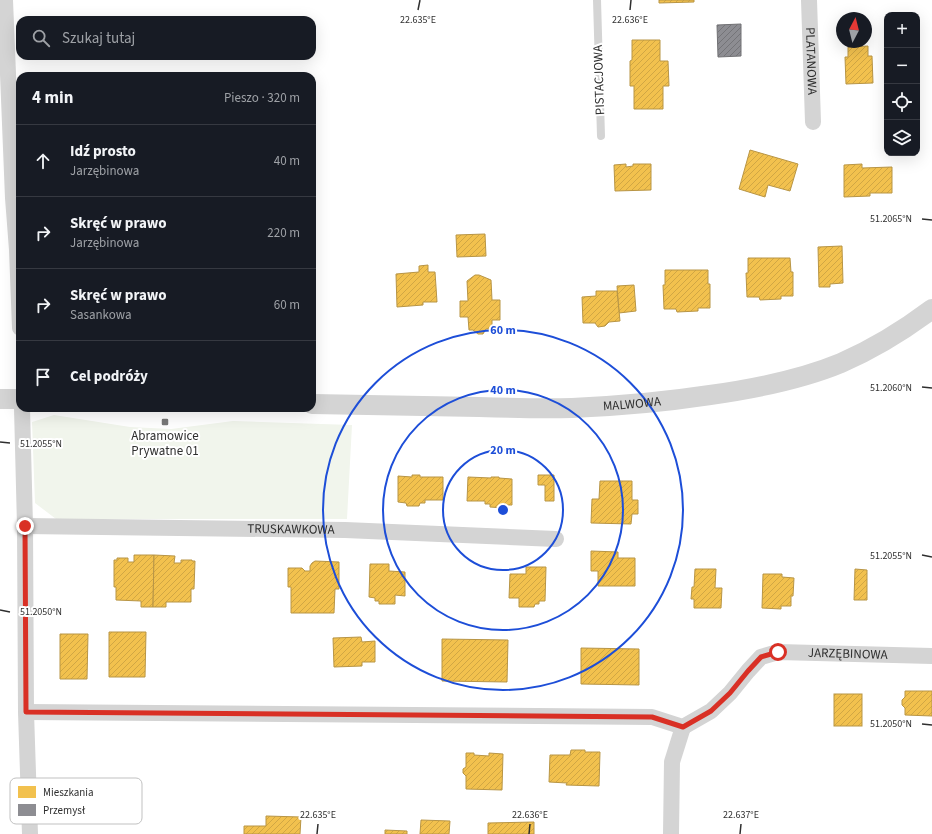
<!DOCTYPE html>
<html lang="pl">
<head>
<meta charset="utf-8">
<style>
  body { margin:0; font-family:"Source Sans 3",sans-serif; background:#20242c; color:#f1f3f6 }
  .controls { position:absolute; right:12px; top:12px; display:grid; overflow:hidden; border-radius:8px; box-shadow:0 4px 16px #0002 }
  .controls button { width:36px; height:36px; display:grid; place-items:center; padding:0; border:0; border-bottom:1px solid #363941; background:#171b24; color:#f1f3f6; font:20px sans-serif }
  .compass { position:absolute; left:836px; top:12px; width:36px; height:36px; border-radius:50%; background:#171b24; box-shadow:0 4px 16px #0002; rotate:7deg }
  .stop { position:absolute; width:12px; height:12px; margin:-9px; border:3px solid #d93025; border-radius:50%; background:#fff }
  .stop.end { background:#d93025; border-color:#fff; box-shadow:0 1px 4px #0008 }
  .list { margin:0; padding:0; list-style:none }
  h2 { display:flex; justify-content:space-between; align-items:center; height:52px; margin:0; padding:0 16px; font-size:17px }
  h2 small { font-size:13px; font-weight:400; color:#9ea1a6 }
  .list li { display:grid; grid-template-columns:26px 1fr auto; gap:12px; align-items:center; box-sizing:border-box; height:72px; padding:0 16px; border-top:1px solid #363941 }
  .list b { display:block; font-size:15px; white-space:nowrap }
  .list p { margin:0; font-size:13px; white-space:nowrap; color:#9ea1a6 }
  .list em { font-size:13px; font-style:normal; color:#9ea1a6 }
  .icon { flex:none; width:22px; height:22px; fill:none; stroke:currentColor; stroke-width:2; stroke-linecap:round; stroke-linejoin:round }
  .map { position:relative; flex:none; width:932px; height:834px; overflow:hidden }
  .search { position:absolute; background:#171b24; box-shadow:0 4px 16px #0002; left:16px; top:16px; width:300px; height:44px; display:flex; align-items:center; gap:10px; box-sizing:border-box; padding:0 14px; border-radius:12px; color:#9ea1a6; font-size:15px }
  .panel { position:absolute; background:#171b24; box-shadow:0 4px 16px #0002; left:16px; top:72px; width:300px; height:340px; border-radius:12px }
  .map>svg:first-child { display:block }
  .grass { fill:#f1f5ec }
  .homes { fill:url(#homes-hatch); stroke:#b89545 }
  .industry { fill:url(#industry-hatch); stroke:#717174 }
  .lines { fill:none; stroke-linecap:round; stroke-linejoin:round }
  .service { stroke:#d4d4d4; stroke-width:8 }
  .minor { stroke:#d4d4d4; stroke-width:16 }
  .tertiary { stroke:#d4d4d4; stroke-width:20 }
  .route { stroke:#d93025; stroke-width:5 }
  .ticks { fill:none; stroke:#2f2f2f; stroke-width:1.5 }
  .ring { fill:none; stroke:#1d4ed8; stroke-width:2 }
  .poi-dot { fill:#787878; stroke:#fff; stroke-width:1.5 }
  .labels { text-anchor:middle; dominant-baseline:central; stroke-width:4; stroke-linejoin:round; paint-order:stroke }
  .street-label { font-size:13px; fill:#2f2f2f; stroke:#fff }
  .poi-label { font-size:13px; fill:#2f2f2f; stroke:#fff }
  .key { fill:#fff; stroke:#c1c1c1; stroke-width:1 }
  .key-label { font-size:11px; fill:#2f2f2f }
  .ticks-label { font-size:10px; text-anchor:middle; fill:#2f2f2f; stroke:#fff; stroke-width:4; stroke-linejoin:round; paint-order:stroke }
  .centre { fill:#1d4ed8; stroke:#fff; stroke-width:2 }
  .ring-label { font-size:12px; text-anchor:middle; font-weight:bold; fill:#1d4ed8; stroke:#fff; stroke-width:4; stroke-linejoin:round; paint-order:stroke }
</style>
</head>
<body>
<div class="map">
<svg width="932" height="834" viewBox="0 0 932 834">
  <defs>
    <pattern id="homes-hatch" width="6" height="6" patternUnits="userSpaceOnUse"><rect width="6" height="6" fill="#f2c14e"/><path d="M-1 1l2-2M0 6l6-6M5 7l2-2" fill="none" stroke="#d0a644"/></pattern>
    <pattern id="industry-hatch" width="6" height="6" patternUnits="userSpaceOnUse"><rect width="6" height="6" fill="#8d8d92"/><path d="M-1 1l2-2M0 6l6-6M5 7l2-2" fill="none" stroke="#747478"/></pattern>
  </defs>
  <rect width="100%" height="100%" fill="#fff"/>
  <!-- grass -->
  <polygon class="grass" points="54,415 130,427 171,429 233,421 352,425 347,519 56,519 35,503 32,422"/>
  <!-- homes -->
  <g class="homes">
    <polygon points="659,0 694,0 694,2 659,3"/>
    <polygon points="632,40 660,40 660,61 668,61 669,86 663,86 663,109 634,109 634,86 630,86 630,61 632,60"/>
    <polygon points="868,46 868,56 872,56 873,83 846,84 845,57 848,57 848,47"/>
    <polygon points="750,150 798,164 790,191 768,185 765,197 739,189"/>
    <polygon points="626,164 626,167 633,166 633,164 651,164 651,190 615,191 614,165"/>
    <polygon points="862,164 862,168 892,167 892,193 870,193 870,196 844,197 844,165"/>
    <polygon points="485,234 486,256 457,257 456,235"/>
    <polygon points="842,246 843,283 830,284 830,287 819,287 818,247"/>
    <polygon points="748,258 790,258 791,272 793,272 793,296 781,296 781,299 760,300 759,297 747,297 746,273 748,273"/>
    <polygon points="428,265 428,272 435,272 437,302 423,302 423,305 397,307 396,274 419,272 419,266"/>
    <polygon points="665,270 708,270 708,284 710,284 710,308 698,308 698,311 677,312 676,309 664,309 663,285 665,285"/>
    <polygon points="475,275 479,275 491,280 492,300 500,300 500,320 492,320 492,329 486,329 483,334 478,334 473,330 469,330 468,317 460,317 460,301 468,301 467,281"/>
    <polygon points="634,285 636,311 619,313 617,286"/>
    <polygon points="596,291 617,291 620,321 609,322 605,326 598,327 595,323 583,323 582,297 596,296"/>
    <polygon points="412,475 420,475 420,477 443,477 443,500 425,500 425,503 420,503 419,506 407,506 406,503 398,502 398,476 412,477"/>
    <polygon points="538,475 554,475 554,501 545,501 545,485 538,485"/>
    <polygon points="468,477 491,478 491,477 499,477 499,478 512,479 512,505 503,505 503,508 490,507 490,504 485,504 485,501 467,501"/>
    <polygon points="600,481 632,481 632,500 638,500 638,514 632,514 631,524 591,523 592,499 599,499"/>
    <polygon points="591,551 618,552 618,558 635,558 635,586 598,586 598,571 591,571"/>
    <polygon points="134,555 154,555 153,607 141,607 141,601 116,600 116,587 114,587 114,560 117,560 117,558 128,558 128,562 134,562"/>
    <polygon points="154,555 175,556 174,563 181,563 181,560 192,560 192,561 195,561 194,589 191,589 191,602 166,602 166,607 153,607"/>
    <polygon points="315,561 339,562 339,589 335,589 334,613 291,613 291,587 288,587 288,568 302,568 305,571 310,571 310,566 312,563"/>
    <polygon points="370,564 389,564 389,571 405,572 405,596 395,595 395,604 379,604 379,601 375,601 375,598 369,597"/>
    <polygon points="526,567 546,567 545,601 539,601 539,604 535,604 534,607 519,607 519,598 509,598 510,574 526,574"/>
    <polygon points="695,569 716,569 715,588 722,588 721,608 694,608 694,599 691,599 692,587 694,587"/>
    <polygon points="855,569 867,570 867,600 854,600"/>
    <polygon points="763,574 782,574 782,577 794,578 793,596 791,596 791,606 781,606 781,609 762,608"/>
    <polygon points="109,632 146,632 145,677 109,677"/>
    <polygon points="60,634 88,634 87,679 60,679"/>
    <polygon points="361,637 362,642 375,641 375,662 362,662 362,666 334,667 333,638"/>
    <polygon points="442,639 508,640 507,682 442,681"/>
    <polygon points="581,648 639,649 639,685 581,684"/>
    <polygon points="905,691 932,691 932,716 905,715 905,708 902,705 902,700 905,697"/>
    <rect x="834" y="694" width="28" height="32"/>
    <polygon points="571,750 585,750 585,752 600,752 599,786 566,785 567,783 549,782 550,755 570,755"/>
    <polygon points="466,753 474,753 474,755 489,756 489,753 503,754 502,790 466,789 466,776 463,773 463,769 466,767"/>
    <polygon points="266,816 301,817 300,834 244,834 244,826 266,826"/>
    <polygon points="421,820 450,821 449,834 420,834"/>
    <polygon points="534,822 534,834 488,834 488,823"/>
    <polygon points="385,830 407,831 407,834 385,834"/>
  </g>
  <!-- industry -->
  <polygon class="industry" points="741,24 741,56 718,57 717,25"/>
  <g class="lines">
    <!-- service -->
    <polyline class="service" points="597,0 601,136"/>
    <!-- minor -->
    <g class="minor">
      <polyline points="5,0 13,198 17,250 20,328"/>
      <path id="s1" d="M809,0L813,122"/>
      <polyline points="22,408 25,526 26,712 30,834"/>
      <path id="s2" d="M25,526L345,530L556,539"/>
      <path id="s3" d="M26,712L652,717L683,727L711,711L730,693L748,671L761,657L778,652L932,656"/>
      <polyline points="671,834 672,762 683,727"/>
    </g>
    <!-- tertiary -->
    <g class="tertiary">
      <polyline points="0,399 20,399"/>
      <path id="s4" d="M312,404C368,405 423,406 479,407C510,408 541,409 572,408C618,406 664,402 710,395C753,389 800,380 841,363C873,349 904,330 932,309"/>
    </g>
  </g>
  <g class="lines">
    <!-- route -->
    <polyline class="route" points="25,526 26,712 652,717 683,727 711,711 730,693 748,671 761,657 778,652"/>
  </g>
  <!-- ticks -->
  <path class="ticks" d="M418,10L420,0M630,10L631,0M922,219L932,220M922,387L932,388M0,442L10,443M922,555L932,557M0,610L10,612M922,724L932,725M317,834L318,824M529,834L530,824M740,834L741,824"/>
  <!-- distance rings -->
  <g class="ring">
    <circle cx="503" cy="510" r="60"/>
    <circle cx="503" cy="510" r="120"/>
    <circle cx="503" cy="510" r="180"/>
  </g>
  <!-- markers -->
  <rect class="poi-dot" x="161" y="418" width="8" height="8" rx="2"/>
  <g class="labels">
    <!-- street labels -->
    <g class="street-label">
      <text stroke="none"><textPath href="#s1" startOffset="61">PLATANOWA</textPath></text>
      <text transform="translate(599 80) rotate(-92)">PISTACJOWA</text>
      <text stroke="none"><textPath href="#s4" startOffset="320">MALWOWA</textPath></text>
      <text stroke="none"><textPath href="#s2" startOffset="266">TRUSKAWKOWA</textPath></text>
      <text stroke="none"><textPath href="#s3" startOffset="852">JARZĘBINOWA</textPath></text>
    </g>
    <!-- poi labels -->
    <g class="poi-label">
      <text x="165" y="436">Abramowice<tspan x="165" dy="15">Prywatne 01</tspan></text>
    </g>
  </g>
  <!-- legend -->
  <rect x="10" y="778" width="132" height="46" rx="6" class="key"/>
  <rect x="18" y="786" width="18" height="12" fill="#f2c14e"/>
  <rect x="18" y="804" width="18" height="12" fill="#8d8d92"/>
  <g class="key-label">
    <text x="43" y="796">Mieszkania</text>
    <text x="43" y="814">Przemysł</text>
  </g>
  <g class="ticks-label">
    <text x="418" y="23">22.635°E</text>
    <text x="630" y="23">22.636°E</text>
    <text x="891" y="222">51.2065°N</text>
    <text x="891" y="391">51.2060°N</text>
    <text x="41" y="447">51.2055°N</text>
    <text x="891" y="559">51.2055°N</text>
    <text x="41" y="615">51.2050°N</text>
    <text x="891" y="727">51.2050°N</text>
    <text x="318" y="818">22.635°E</text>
    <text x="530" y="818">22.636°E</text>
    <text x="741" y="818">22.637°E</text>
  </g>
  <circle cx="503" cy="510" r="6" class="centre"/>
  <g class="ring-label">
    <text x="503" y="334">60 m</text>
    <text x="503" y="394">40 m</text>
    <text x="503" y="454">20 m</text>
  </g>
</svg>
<div class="controls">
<button>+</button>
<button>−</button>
<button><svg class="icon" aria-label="locate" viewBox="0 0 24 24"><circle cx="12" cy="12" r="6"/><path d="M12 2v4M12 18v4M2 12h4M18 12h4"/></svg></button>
<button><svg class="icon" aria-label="layers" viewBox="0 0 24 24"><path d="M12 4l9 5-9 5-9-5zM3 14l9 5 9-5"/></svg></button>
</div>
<svg class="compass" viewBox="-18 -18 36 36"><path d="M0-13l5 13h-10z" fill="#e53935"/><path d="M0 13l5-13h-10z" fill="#9ea1a6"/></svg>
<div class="stop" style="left:778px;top:652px"></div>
<div class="stop end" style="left:25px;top:526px"></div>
<div class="search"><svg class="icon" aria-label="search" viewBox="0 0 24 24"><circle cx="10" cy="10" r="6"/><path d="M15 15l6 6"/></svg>Szukaj tutaj</div>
<section class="panel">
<h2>4 min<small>Pieszo · 320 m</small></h2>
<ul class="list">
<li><svg class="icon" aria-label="ahead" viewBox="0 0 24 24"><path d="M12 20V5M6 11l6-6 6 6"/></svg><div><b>Idź prosto</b><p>Jarzębinowa</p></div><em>40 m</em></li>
<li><svg class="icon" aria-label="right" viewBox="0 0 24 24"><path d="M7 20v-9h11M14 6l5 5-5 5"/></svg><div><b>Skręć w prawo</b><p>Jarzębinowa</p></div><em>220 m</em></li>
<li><svg class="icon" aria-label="right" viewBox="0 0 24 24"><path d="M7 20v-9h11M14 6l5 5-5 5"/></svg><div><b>Skręć w prawo</b><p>Sasankowa</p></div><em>60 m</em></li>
<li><svg class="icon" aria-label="arrive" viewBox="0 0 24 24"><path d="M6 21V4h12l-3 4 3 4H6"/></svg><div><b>Cel podróży</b></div></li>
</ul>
</section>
</div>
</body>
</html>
